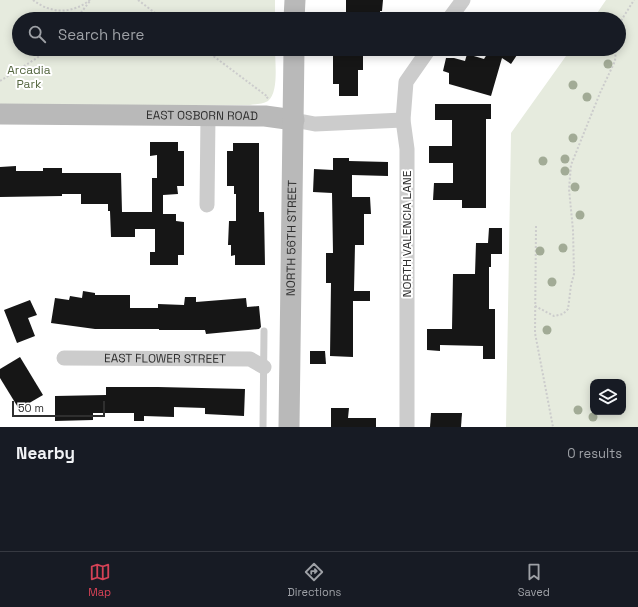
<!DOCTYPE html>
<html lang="en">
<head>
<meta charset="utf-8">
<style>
  body { margin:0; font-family:"Space Grotesk",sans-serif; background:#242831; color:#f1f3f6 }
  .controls { position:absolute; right:12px; bottom:12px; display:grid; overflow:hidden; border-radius:8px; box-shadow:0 2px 10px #0003 }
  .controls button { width:36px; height:36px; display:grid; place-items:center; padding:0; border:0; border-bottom:1px solid #363941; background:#171b24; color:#f1f3f6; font:20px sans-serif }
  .scale { position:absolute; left:12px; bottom:10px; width:93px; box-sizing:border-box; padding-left:4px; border:2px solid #2f2f2f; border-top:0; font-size:11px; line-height:14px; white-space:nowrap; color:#2f2f2f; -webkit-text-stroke:3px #fff; paint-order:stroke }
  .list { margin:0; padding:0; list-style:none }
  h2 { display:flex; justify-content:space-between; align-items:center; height:52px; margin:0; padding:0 16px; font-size:17px }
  h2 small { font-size:13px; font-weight:400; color:#9ea1a6 }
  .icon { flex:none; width:22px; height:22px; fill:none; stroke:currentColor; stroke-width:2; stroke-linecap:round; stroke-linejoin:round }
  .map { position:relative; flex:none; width:638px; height:427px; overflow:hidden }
  .search { position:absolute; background:#171b24; box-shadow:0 2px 10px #0003; left:12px; right:12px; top:12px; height:44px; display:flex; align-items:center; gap:10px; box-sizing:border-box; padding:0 14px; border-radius:22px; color:#9ea1a6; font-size:15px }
  .sheet { height:124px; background:#171b24 }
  nav { display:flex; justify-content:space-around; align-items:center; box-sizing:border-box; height:56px; border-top:1px solid #363941; background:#171b24; font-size:11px; color:#9ea1a6 }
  nav a { display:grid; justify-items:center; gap:2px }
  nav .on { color:#d54256 }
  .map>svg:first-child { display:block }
  .green { fill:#e6ebde; fill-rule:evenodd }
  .building { fill:#161616 }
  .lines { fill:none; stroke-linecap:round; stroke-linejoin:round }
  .path { stroke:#ccc; stroke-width:2; stroke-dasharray:2 2; stroke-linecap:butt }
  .lane { stroke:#ccc; stroke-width:7 }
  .street { stroke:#ccc; stroke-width:15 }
  .secondary { stroke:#b9b9b9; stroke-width:21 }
  .tree { fill:#a2ab96 }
  .labels { text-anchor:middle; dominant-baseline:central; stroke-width:4; stroke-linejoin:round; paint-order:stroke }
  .park-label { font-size:12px; fill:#556740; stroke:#fff }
  .street-label { font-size:12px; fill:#2f2f2f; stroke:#fff }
</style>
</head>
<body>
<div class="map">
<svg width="638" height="427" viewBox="0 0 638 427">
  <rect width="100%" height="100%" fill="#fff"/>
  <!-- green -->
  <g class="green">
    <path d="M0,0H275V19H19V49H275C275,62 279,92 268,101C263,104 256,104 250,105H0Z"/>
    <path d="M606,0H638V427H506L511,133L571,49H619V19H593ZM593,382H623V412H593Z"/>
  </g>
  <!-- building -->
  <g class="building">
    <polygon points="346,0 383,0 382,11 380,11 380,16 346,15"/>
    <polygon points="333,49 363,49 363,70 358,70 358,96 339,96 339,84 333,84"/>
    <polygon points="486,49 521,49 511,64 502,58 491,96 449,84 449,73 443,71 446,58 454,58 465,61 467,54 484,59 489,51"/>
    <polygon points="435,104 491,104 491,119 486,119 486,208 462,208 462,200 433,200 434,183 453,183 453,163 429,163 429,146 452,146 452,120 435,120"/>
    <polygon points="150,142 178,142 178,151 184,151 184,186 177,186 178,194 163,195 163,214 176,214 176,221 184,222 184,255 178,255 178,265 150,265 150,252 155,252 155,229 135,229 135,237 111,237 110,211 108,211 108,204 81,204 81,194 62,194 62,196 0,197 0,167 16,166 16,171 43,171 43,168 62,168 62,173 121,173 122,212 152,212 152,178 157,178 157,155 150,156"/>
    <polygon points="233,143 259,143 259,212 264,212 265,265 235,265 235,255 231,256 231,245 228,245 229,221 236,221 236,194 234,194 234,186 227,186 227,151 233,151"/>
    <polygon points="333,158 349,158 349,161 388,162 388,176 352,175 352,197 370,197 371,214 364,214 364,245 355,245 354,291 370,291 370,301 353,301 353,357 330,356 331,283 326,283 326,253 333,253 332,193 313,192 314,169 333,170"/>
    <polygon points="489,228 502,228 502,254 491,254 491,267 489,267 489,309 495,309 495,359 483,359 483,346 440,345 440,351 427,350 427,329 452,329 453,274 475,274 476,243 488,243"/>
    <polygon points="83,291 95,293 95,295 130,295 130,308 158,308 158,304 184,305 185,297 196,297 196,302 246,298 247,307 259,306 261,327 259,329 206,334 205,330 159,330 159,329 95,329 51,323 55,298 69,300 70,296 82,298"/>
    <polygon points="30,300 37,315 28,318 35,336 17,343 4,310"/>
    <polygon points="310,351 325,351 326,364 310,364"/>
    <polygon points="20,357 43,395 19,409 0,378 0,369"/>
    <polygon points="106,387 158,387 245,389 244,416 205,414 205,408 174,407 174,417 144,416 144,421 134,421 134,413 93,413 93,420 55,421 55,396 106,395"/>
    <polygon points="331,408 349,408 348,418 376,418 376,427 331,427"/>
    <polygon points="431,413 462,413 461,427 430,427"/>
  </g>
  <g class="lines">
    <!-- path -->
    <g class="path">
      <path d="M33,0C51,14 72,14 90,0"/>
      <polyline points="138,0 163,19"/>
      <polyline points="76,19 90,1"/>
      <polyline points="619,24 634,0"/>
      <polyline points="204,49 268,97 266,99"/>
      <polyline points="0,81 37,58 46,49"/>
      <polyline points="536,226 535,333 553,427"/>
      <polyline points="535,306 554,316 563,314 568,309 571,285 574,274 573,230 569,189 571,165 600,93 615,61 616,49"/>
    </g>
    <!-- lane -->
    <polyline class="lane" points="263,427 264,331"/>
    <!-- street -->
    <g class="street">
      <polyline points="449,19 463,0"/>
      <polyline points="294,120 315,124 403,120"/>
      <polyline points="207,205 208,116"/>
      <path id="s1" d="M64,358L250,359L264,367"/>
      <polyline points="407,427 407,149 403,120 406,82 429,49"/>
    </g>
    <!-- secondary -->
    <g class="secondary">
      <polyline points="294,19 295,0"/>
      <path id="s2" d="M0,114L265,116L294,120"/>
      <path id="s3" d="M289,427L294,49"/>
    </g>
  </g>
  <!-- trees -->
  <g class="tree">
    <circle cx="608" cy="64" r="4.5"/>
    <circle cx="573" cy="85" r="4.5"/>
    <circle cx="587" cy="97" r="4.5"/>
    <circle cx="573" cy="138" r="4.5"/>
    <circle cx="565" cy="159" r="4.5"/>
    <circle cx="543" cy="161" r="4.5"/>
    <circle cx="565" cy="171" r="4.5"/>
    <circle cx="575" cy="187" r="4.5"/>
    <circle cx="580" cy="215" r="4.5"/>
    <circle cx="563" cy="248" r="4.5"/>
    <circle cx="540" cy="251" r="4.5"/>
    <circle cx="552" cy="282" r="4.5"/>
    <circle cx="547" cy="330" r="4.5"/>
    <circle cx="578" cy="410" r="4.5"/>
    <circle cx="593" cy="417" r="4.5"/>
  </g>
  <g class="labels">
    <!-- park labels -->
    <g class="park-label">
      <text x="29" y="70">Arcadia<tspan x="29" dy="14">Park</tspan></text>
    </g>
    <!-- street labels -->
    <g class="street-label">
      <text stroke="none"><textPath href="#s2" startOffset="202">EAST OSBORN ROAD</textPath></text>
      <text transform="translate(407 234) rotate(-90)">NORTH VALENCIA LANE</text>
      <text stroke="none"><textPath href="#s3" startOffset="189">NORTH 56TH STREET</textPath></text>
      <text stroke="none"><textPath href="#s1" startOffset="101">EAST FLOWER STREET</textPath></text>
    </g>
  </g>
</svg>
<div class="controls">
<button><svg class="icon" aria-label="layers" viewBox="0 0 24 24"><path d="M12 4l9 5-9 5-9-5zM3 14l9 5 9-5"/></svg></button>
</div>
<div class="scale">50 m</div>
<div class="search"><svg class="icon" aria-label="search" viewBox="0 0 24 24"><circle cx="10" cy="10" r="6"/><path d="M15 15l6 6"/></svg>Search here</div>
</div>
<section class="sheet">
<h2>Nearby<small>0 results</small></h2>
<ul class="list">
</ul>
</section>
<nav>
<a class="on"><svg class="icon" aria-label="map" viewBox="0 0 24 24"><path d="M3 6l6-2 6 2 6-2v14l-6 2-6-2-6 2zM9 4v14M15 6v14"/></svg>Map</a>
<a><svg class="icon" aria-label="directions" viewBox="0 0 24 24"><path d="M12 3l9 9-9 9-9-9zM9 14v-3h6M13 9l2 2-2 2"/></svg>Directions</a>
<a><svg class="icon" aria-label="saved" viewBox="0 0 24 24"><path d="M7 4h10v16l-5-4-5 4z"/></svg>Saved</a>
</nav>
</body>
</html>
